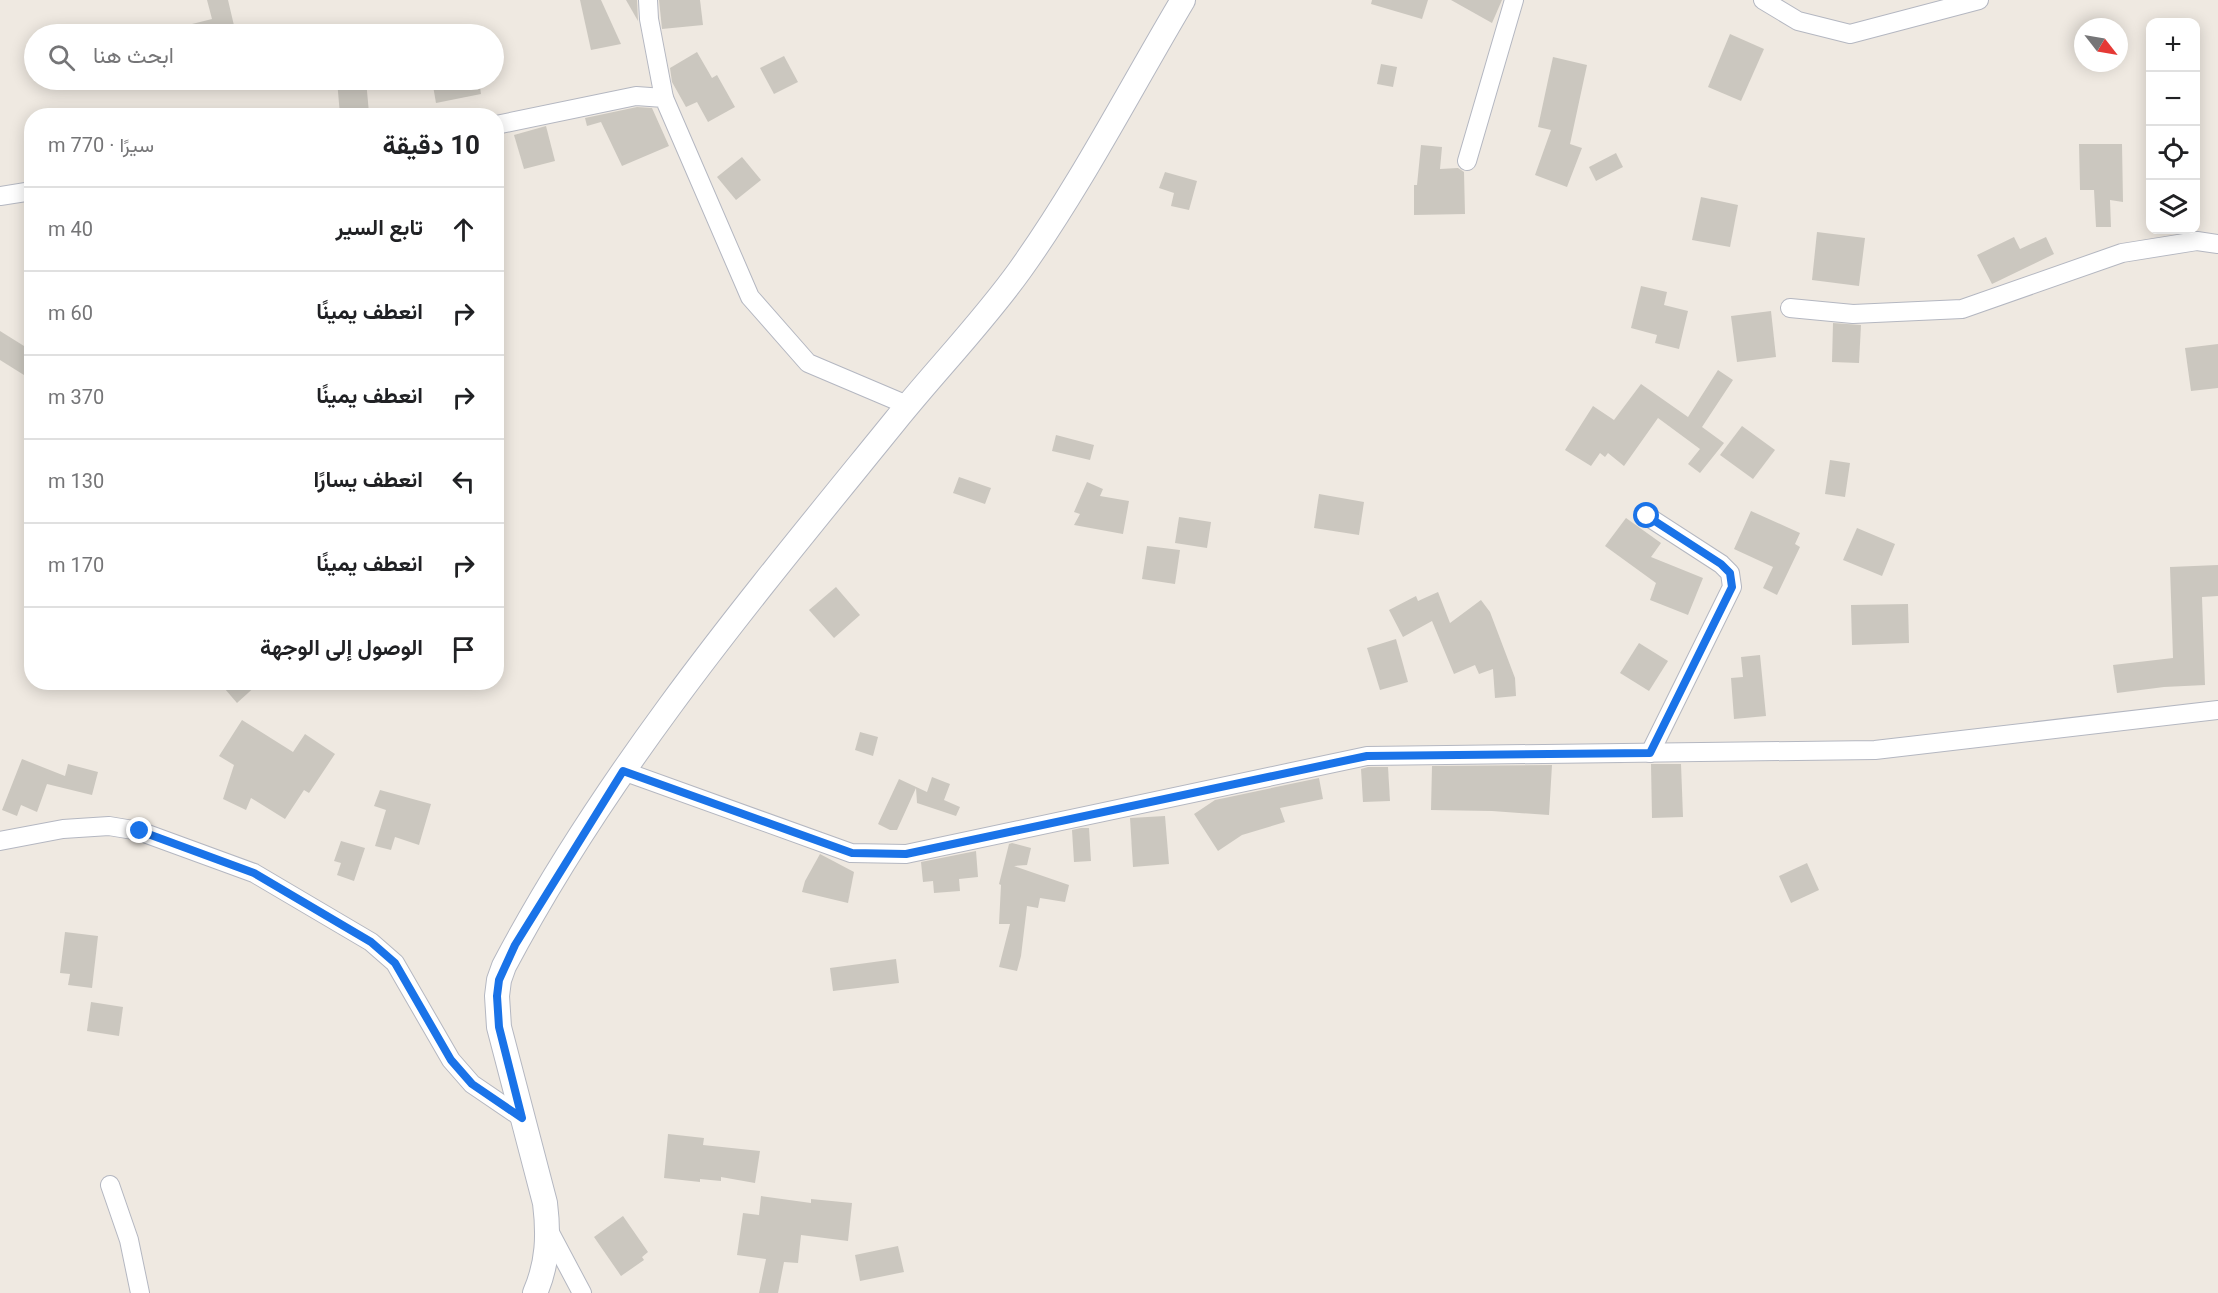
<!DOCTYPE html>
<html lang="ar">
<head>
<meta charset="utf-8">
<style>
  body { margin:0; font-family:Roboto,Vazirmatn,sans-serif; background:#f6f6f6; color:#202124; direction:rtl }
  .controls { position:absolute; right:18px; top:18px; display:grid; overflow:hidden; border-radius:12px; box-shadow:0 3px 15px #0003 }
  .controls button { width:54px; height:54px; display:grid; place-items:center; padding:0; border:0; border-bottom:2px solid #e0e0e0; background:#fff; color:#202124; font:30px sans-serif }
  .compass { position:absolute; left:2074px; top:18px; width:54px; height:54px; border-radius:50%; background:#fff; box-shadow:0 3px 15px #0003; rotate:121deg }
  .stop { position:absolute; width:18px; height:18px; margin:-14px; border:4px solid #1a73e8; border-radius:50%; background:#fff }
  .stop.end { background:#1a73e8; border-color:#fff; box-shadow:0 2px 6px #0008 }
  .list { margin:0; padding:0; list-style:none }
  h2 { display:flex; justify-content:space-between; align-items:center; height:78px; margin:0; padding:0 24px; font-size:26px }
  h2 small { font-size:20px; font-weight:400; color:#757577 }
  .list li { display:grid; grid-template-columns:39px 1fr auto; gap:18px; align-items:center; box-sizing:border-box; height:84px; padding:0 24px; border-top:2px solid #e0e0e0 }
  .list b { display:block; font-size:22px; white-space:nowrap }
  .list em { font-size:20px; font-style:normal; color:#757577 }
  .icon { flex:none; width:33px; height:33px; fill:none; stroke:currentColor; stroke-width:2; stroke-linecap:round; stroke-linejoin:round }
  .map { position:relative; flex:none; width:2218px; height:1293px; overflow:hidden; direction:ltr }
  .search { position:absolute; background:#fff; box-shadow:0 3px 15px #0003; left:24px; top:24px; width:480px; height:66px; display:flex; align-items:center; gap:15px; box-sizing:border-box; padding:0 21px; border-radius:33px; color:#757577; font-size:22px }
  .panel { position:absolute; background:#fff; box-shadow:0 3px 15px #0003; left:24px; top:108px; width:480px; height:582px; border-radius:24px; direction:rtl }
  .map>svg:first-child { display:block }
  .building { fill:#cbc7bf }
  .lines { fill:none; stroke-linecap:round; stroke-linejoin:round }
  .street-casing { stroke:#b4b7c1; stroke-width:20 }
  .secondary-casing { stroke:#b4b7c1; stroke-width:26 }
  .street { stroke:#fff; stroke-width:18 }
  .secondary { stroke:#fff; stroke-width:24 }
  .route { stroke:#1a73e8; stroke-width:8 }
</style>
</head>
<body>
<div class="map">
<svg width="2218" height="1293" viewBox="0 0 2218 1293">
  <rect width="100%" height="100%" fill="#efe9e1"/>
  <!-- building -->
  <g class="building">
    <polygon points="207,0 228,0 236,34 173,34 172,29 212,19"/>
    <polygon points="580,0 601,0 621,44 591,50"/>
    <polygon points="626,0 637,0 638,21"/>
    <polygon points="659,0 700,0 703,25 662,29"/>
    <polygon points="1372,0 1428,0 1422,19 1371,4"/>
    <polygon points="1451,0 1502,0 1492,23"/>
    <polygon points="1730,34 1764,49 1741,101 1708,87"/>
    <polygon points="697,52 712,78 717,75 735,107 708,122 697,102 686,107 672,82 670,68"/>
    <polygon points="784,56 798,82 774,94 760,68"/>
    <polygon points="1553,57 1587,65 1570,144 1582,148 1567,187 1535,175 1551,130 1538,127"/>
    <polygon points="1381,64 1397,67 1393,87 1377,84"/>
    <polygon points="337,80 366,80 369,113 340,115"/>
    <polygon points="432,80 479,80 481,94 436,103"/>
    <polygon points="637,107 652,108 669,146 622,166 601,122 587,126 585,118"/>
    <polygon points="546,126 555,161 524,169 514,135"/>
    <polygon points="2079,144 2122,144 2123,202 2110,200 2111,227 2096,227 2094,190 2080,190"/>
    <polygon points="1421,145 1442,147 1440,169 1458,168 1464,172 1465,214 1414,215 1414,185 1417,185"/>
    <polygon points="1616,153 1623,167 1596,181 1589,167"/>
    <polygon points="742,157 761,180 736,200 717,177"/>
    <polygon points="1165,172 1197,181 1189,210 1171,206 1174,193 1159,188"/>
    <polygon points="1701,197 1738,205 1730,247 1692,240"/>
    <polygon points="1817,232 1865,238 1859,286 1812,280"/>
    <polygon points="2014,237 2020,249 2046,237 2054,254 1992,284 1977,255"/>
    <polygon points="1641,286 1667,292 1664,305 1688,311 1679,349 1655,343 1657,335 1631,328"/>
    <polygon points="1771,311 1776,357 1737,362 1731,316"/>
    <polygon points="1833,323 1861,325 1859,363 1832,362"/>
    <polygon points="0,331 32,351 32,380 0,360"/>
    <polygon points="2218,344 2218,388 2191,391 2185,348"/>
    <polygon points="1718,370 1733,380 1702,427 1724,443 1700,473 1688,464 1700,449 1658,418 1624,466 1608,453 1605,457 1600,453 1591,466 1565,450 1593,406 1614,420 1641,384 1688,417"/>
    <polygon points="1742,426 1775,450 1753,479 1720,455"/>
    <polygon points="1056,435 1094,445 1090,460 1052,451"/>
    <polygon points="1830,460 1850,463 1845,497 1825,494"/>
    <polygon points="959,477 991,488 985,504 953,493"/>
    <polygon points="1087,482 1103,489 1100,496 1129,501 1123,534 1074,525 1080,514 1074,512"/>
    <polygon points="1319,494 1364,502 1359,535 1314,528"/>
    <polygon points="1751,511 1800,533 1795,544 1800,547 1777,595 1763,588 1773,567 1734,549"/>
    <polygon points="1179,517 1211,522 1207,548 1175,543"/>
    <polygon points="1626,518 1661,543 1651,557 1703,578 1688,615 1650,600 1656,583 1605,546"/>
    <polygon points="1857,528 1895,544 1882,576 1843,560"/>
    <polygon points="1147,546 1180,550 1175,584 1142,579"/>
    <polygon points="2218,565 2218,596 2202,597 2205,685 2164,687 2117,693 2113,665 2173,658 2170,567"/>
    <polygon points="836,587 860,615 834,638 809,610"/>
    <polygon points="1438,592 1450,623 1481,600 1490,612 1515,678 1516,696 1495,698 1493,669 1479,674 1475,665 1454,674 1432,621 1403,637 1389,610 1416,596 1418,601"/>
    <polygon points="1908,604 1909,643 1852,645 1851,605"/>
    <polygon points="1396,639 1408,682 1380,690 1367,648"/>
    <polygon points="1639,643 1668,661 1649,691 1620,673"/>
    <polygon points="1760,655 1766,716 1734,719 1731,678 1743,677 1741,657"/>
    <polygon points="219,682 260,682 237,703"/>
    <polygon points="242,720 293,752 305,734 335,754 309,793 304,790 285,819 251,798 246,810 223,799 234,765 219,756"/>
    <polygon points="860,732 878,737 873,756 855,750"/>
    <polygon points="22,759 65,776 68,764 98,772 92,795 47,784 37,812 21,805 17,816 2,810"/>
    <polygon points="1651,764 1681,764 1683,817 1652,818"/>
    <polygon points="1552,765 1549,815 1492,811 1431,810 1432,766"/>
    <polygon points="1368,767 1388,767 1390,801 1363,802 1361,769"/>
    <polygon points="932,777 950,784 944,800 960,807 956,816 917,803 916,788 897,830 890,830 878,824 899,779 927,792"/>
    <polygon points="1319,778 1323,799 1280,808 1285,822 1242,835 1218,851 1194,814 1215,800"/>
    <polygon points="380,790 431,804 419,845 395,837 391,850 375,846 386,810 374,806"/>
    <polygon points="1165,816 1169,864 1133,867 1130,818"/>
    <polygon points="1081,828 1089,828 1091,861 1074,862 1072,830"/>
    <polygon points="341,841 365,848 354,881 337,875 341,863 334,861"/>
    <polygon points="1012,843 1031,848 1027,865 1014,866 1069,885 1065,902 1040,898 1038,908 1027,906 1021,956 1017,971 999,967 1010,924 999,924 1001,885 999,884 1009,844"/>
    <polygon points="976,851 978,877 959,879 960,891 934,893 933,881 923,882 921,862"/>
    <polygon points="820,854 854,872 848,903 802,892 805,881"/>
    <polygon points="1807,863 1819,890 1791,903 1779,876"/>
    <polygon points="65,932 98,936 92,988 68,985 70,974 60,973"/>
    <polygon points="896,959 899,983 833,991 830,968"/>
    <polygon points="91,1002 123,1007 119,1036 87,1031"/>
    <polygon points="668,1134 704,1138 703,1145 760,1151 755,1183 721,1177 721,1181 700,1179 700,1182 664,1178"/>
    <polygon points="761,1196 811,1203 811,1199 852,1203 848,1241 801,1235 798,1263 784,1262 778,1293 759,1293 766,1259 737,1255 743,1213 759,1215"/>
    <polygon points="623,1216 648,1252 642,1257 644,1260 621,1276 594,1237"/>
    <polygon points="898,1246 904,1272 860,1281 855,1255"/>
  </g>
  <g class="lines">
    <defs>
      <g id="street">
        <polyline points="648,0 649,19 664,98"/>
        <polyline points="1763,0 1798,21 1850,34 1979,0"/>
        <polyline points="496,125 636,96 664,98 750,297 808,363 907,405"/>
        <polyline points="1467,161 1514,0"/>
        <polyline points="0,196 32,191"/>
        <polyline points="1790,308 1853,314 1962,309 2122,253 2197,241 2218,244"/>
        <polyline points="1647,516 1721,564 1730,573 1732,587 1650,753"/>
        <polyline points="623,771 851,853 906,854 1367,756 1875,750 2218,710"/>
        <polyline points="0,841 63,829 109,826 139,831 254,873 371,942 395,963 451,1060 472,1084 522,1118"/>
        <polyline points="110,1185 129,1240 140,1293"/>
        <polyline points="548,1229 582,1293"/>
      </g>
      <path id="secondary" d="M535,1293C548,1263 549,1235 545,1203L499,1027L497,996L499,980L504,966C609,767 754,595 895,421C936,370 982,323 1020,270C1080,186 1130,89 1183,0"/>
    </defs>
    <!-- street casing -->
    <use href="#street" class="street-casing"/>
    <!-- secondary casing -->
    <use href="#secondary" class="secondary-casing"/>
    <!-- street -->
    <use href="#street" class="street"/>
    <!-- secondary -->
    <use href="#secondary" class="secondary"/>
  </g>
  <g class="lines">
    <!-- route -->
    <polyline class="route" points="140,831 254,873 371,942 395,963 451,1060 472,1084 522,1118 499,1027 497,996 499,980 515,945 623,771 852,853 906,854 1367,756 1650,753 1732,587 1730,573 1721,564 1647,516"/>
  </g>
</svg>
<div class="controls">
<button>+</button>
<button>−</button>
<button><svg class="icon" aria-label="locate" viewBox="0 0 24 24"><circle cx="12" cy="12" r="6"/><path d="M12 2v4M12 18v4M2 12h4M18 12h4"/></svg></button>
<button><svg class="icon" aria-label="layers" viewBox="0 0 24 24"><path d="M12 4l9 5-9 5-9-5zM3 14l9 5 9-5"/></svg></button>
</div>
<svg class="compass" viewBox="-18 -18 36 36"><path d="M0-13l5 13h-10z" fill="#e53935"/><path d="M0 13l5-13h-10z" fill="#757577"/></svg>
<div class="stop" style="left:1647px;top:516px"></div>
<div class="stop end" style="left:140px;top:831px"></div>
<div class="search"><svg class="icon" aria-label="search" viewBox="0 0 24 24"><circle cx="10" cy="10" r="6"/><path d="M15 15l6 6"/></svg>ابحث هنا</div>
<section class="panel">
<h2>10 دقيقة<small>سيرًا · 770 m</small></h2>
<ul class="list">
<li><svg class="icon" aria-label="ahead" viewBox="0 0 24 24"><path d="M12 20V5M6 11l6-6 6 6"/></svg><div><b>تابع السير</b></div><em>40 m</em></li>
<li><svg class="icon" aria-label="right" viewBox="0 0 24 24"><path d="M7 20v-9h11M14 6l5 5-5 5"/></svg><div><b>انعطف يمينًا</b></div><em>60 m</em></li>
<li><svg class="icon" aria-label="right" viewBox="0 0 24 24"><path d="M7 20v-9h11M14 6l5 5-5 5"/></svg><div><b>انعطف يمينًا</b></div><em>370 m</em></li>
<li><svg class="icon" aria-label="left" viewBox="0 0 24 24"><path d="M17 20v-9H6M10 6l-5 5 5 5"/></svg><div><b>انعطف يسارًا</b></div><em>130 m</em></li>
<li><svg class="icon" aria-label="right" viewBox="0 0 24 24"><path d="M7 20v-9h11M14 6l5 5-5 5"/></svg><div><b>انعطف يمينًا</b></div><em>170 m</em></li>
<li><svg class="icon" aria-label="arrive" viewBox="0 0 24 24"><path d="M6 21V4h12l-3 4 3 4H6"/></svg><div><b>الوصول إلى الوجهة</b></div></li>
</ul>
</section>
</div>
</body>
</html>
